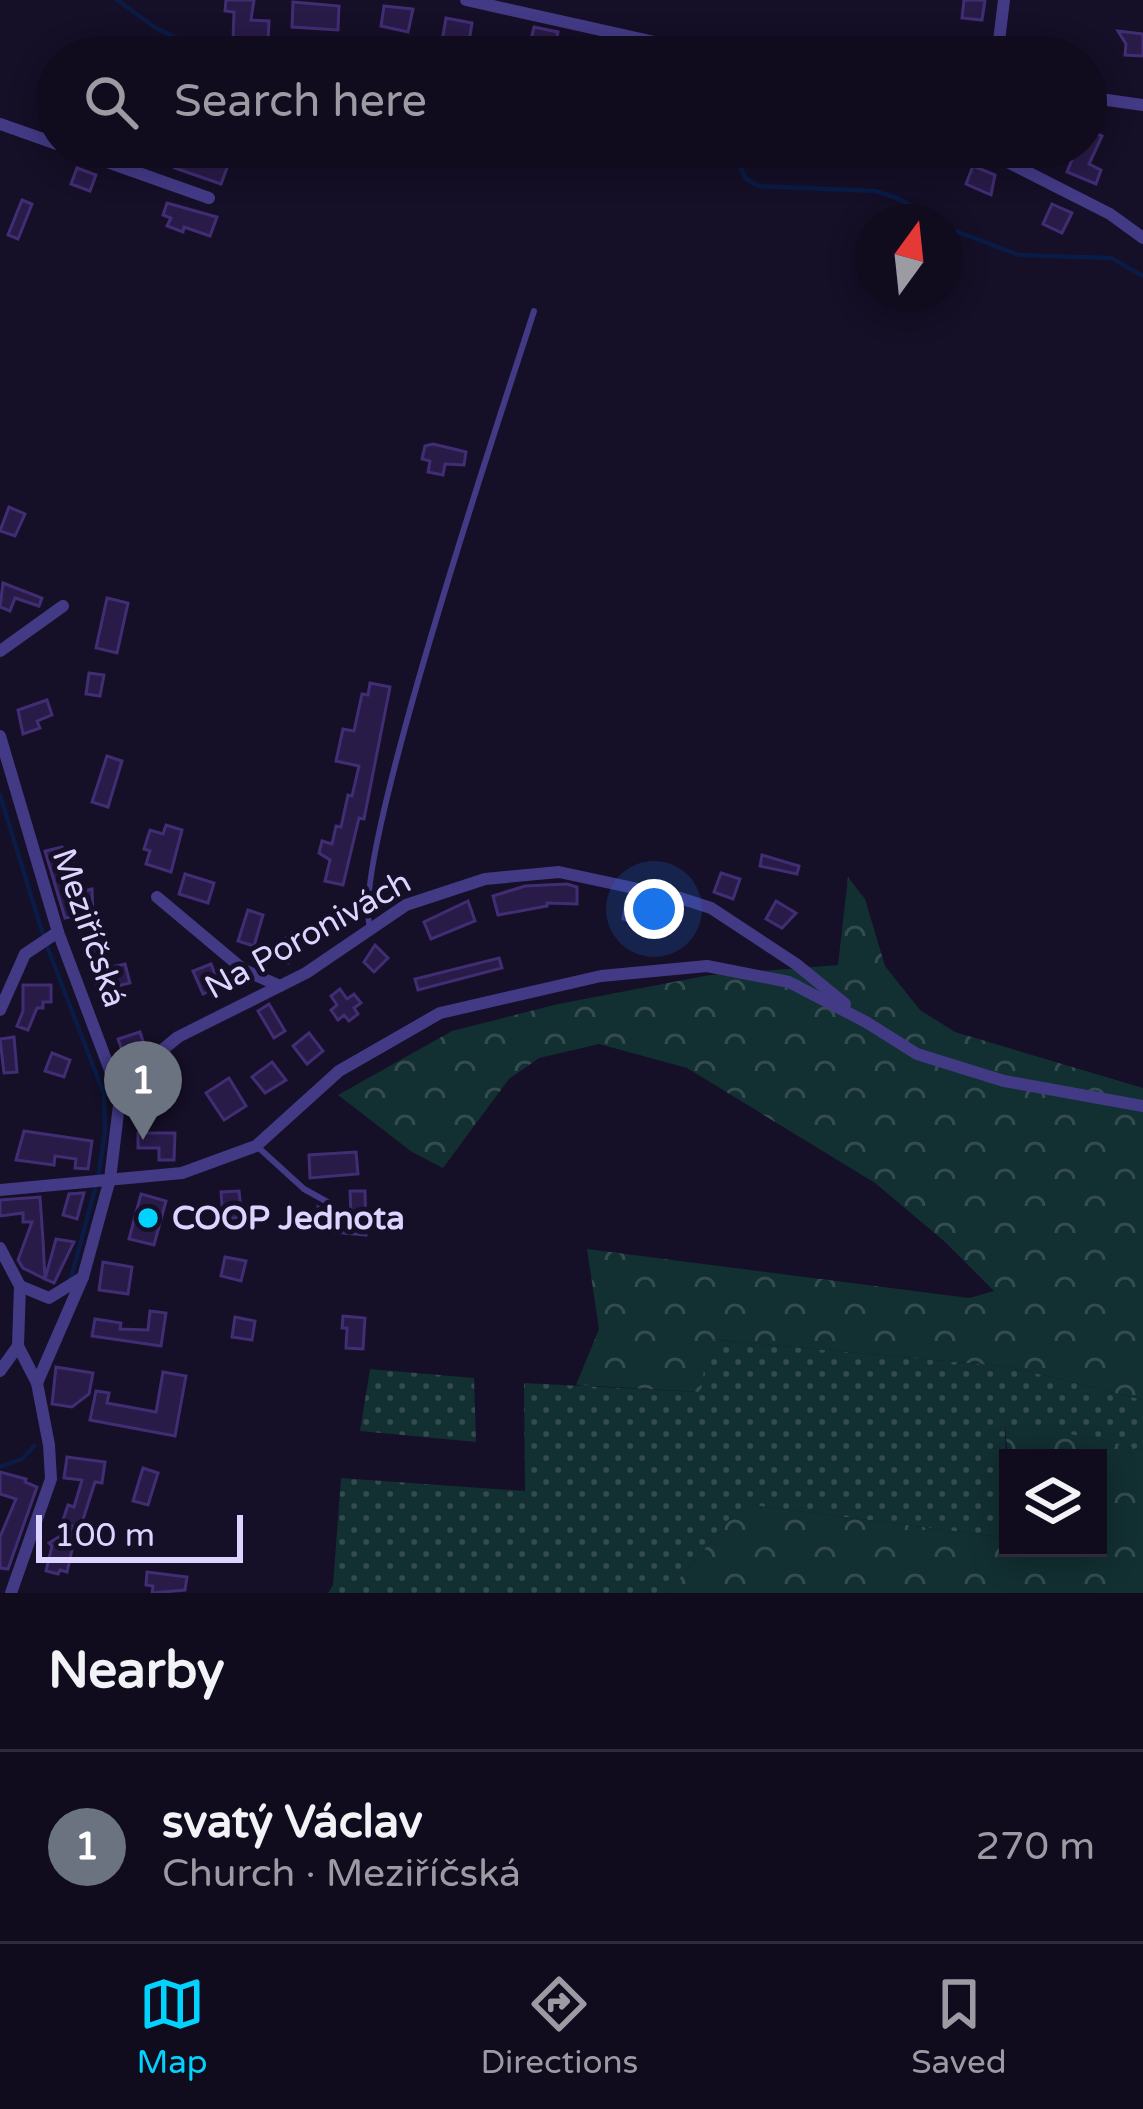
<!DOCTYPE html>
<html lang="en">
<head>
<meta charset="utf-8">
<style>
  body { margin:0; font-family:"Varela Round",sans-serif; background:#191426; color:#f1f3f6 }
  .controls { position:absolute; right:36px; bottom:36px; display:grid; overflow:hidden; border-radius:0px; box-shadow:0 6px 30px #0003 }
  .controls button { width:108px; height:108px; display:grid; place-items:center; padding:0; border:0; border-bottom:3px solid #302b3b; background:#100b1d; color:#f1f3f6; font:60px sans-serif }
  .compass { position:absolute; left:855px; top:204px; width:108px; height:108px; border-radius:50%; background:#100b1d; box-shadow:0 6px 30px #0003; rotate:15deg }
  .scale { position:absolute; left:36px; bottom:30px; width:207px; box-sizing:border-box; padding-left:12px; border:6px solid #ddd5ff; border-top:0; font-size:33px; line-height:42px; white-space:nowrap; color:#ddd5ff; -webkit-text-stroke:9px #150f27; paint-order:stroke }
  .you { position:absolute; left:654px; top:909px; width:42px; height:42px; margin:-30px; border:9px solid #fff; border-radius:50%; background:#1a73e8; box-shadow:0 0 0 18px #1a73e833 }
  .badge { display:grid; place-items:center; width:78px; height:78px; border-radius:50%; background:#02d2fe; color:#fff; font-size:39px; font-weight:700 }
  .pin { position:absolute; translate:-50% -99px; filter:drop-shadow(0 3px 6px #0008) }
  .pin::after { content:''; position:absolute; top:63px; width:42px; height:36px; background:inherit; clip-path:polygon(0 0,100% 0,50% 100%) }
  .list { margin:0; padding:0; list-style:none }
  h2 { display:flex; justify-content:space-between; align-items:center; height:156px; margin:0; padding:0 48px; font-size:51px }
  h2 small { font-size:39px; font-weight:400; color:#9c9ba4 }
  .list li { display:grid; grid-template-columns:78px 1fr auto; gap:36px; align-items:center; box-sizing:border-box; height:192px; padding:0 48px; border-top:3px solid #302b3b }
  .list b { display:block; font-size:45px; white-space:nowrap }
  .list p { margin:0; font-size:39px; white-space:nowrap; color:#9c9ba4 }
  .list em { font-size:39px; font-style:normal; color:#9c9ba4 }
  .icon { flex:none; width:66px; height:66px; fill:none; stroke:currentColor; stroke-width:2; stroke-linecap:round; stroke-linejoin:round }
  .map { position:relative; flex:none; width:1143px; height:1593px; overflow:hidden }
  .search { position:absolute; background:#100b1d; box-shadow:0 6px 30px #0003; left:36px; right:36px; top:36px; height:132px; display:flex; align-items:center; gap:30px; box-sizing:border-box; padding:0 42px; border-radius:66px; color:#9c9ba4; font-size:45px }
  .sheet { height:348px; background:#100b1d }
  nav { display:flex; justify-content:space-around; align-items:center; box-sizing:border-box; height:168px; border-top:3px solid #302b3b; background:#100b1d; font-size:33px; color:#9c9ba4 }
  nav a { display:grid; justify-items:center; gap:6px }
  nav .on { color:#02d2fe }
  .map>svg:first-child { display:block }
  .grass { fill:url(#grass-dots) }
  .forest { fill:url(#forest-crowns) }
  .lines { fill:none; stroke-linecap:round; stroke-linejoin:round }
  .stream { stroke:#0a1b45; stroke-width:4.5 }
  .building { fill:#281b48; stroke:#412d74; stroke-width:3 }
  .service { stroke:#433a86; stroke-width:6 }
  .minor { stroke:#433a86; stroke-width:12 }
  .poi-dot { fill:#02d2fe; stroke:#150f27; stroke-width:4.5 }
  .labels { text-anchor:middle; dominant-baseline:central; stroke-width:10; stroke-linejoin:round; paint-order:stroke }
  .street-label { font-size:33px; fill:#ddd5ff; stroke:#150f27 }
  .poi-label { font-size:33px; font-weight:bold; fill:#ddd5ff; stroke:#150f27; text-anchor:start }
</style>
</head>
<body>
<div class="map">
<svg width="1143" height="1593" viewBox="0 0 1143 1593">
  <defs>
    <pattern id="grass-dots" width="8" height="8" patternUnits="userSpaceOnUse" patternTransform="scale(3)"><rect width="8" height="8" fill="#122f31"/><path d="M2 2h.1M6 6h.1" fill="none" stroke="#344c50" stroke-width="1.8" stroke-linecap="round"/></pattern>
    <pattern id="forest-crowns" width="20" height="18" patternUnits="userSpaceOnUse" patternTransform="scale(3)"><rect width="20" height="18" fill="#122f31"/><path d="M2 6a3 3 0 1 1 6 0M12 15a3 3 0 1 1 6 0" fill="none" stroke="#344c50"/></pattern>
  </defs>
  <rect width="100%" height="100%" fill="#150f27"/>
  <!-- grass -->
  <g class="grass">
    <polygon points="707,1339 1011,1367 1143,1400 1143,1451 1106,1440 1005,1425 1008,1538 751,1505 733,1516 667,1593 328,1593 333,1585 341,1478 525,1491 524,1383 700,1392"/>
    <polygon points="370,1369 474,1378 476,1442 360,1431"/>
  </g>
  <!-- forest -->
  <g class="forest">
    <polygon points="848,877 865,899 885,966 920,1010 955,1032 1143,1088 1143,1400 1011,1367 708,1339 701,1392 576,1385 599,1329 587,1249 969,1298 994,1291 944,1241 875,1183 687,1068 599,1044 539,1058 509,1079 443,1168 412,1152 338,1095 452,1031 558,1004 710,975 838,965"/>
    <polygon points="1005,1424 1106,1440 1143,1451 1143,1593 667,1593 733,1516 732,1512 751,1505 1008,1538 1008,1548 1098,1548 1098,1458 1008,1458 1008,1462"/>
  </g>
  <g class="lines">
    <!-- stream -->
    <g class="stream">
      <polyline points="117,0 156,28 207,53"/>
      <polyline points="730,147 746,179 758,186 875,191 900,199 933,222"/>
      <polyline points="945,227 1019,255 1111,258 1143,276"/>
      <polyline points="0,795 45,941 104,1094 105,1132 98,1178 71,1278"/>
      <polyline points="0,1467 22,1459 34,1446"/>
    </g>
  </g>
  <!-- building -->
  <g class="building">
    <polygon points="226,0 254,0 251,20 269,21 268,41 233,41 234,12 225,11"/>
    <polygon points="964,0 985,0 982,20 962,18"/>
    <polygon points="293,2 339,6 338,30 292,27"/>
    <polygon points="384,6 413,9 408,32 381,26"/>
    <polygon points="446,18 472,23 469,42 442,41"/>
    <polygon points="534,27 558,32 556,42 597,53 597,57 564,57 529,48"/>
    <polygon points="1118,31 1143,34 1143,56 1125,55 1126,44"/>
    <polygon points="1086,129 1102,136 1089,164 1101,170 1096,184 1067,172 1077,147 1086,147"/>
    <polygon points="182,147 203,147 231,157 221,184 175,168"/>
    <polygon points="973,166 995,175 991,195 966,184"/>
    <polygon points="77,168 96,175 90,191 71,184"/>
    <polygon points="22,200 32,204 18,239 8,235"/>
    <polygon points="167,203 217,217 210,236 184,227 183,232 167,226 171,218 163,215"/>
    <polygon points="1052,204 1072,213 1062,233 1043,224"/>
    <polygon points="433,444 466,452 464,465 445,464 443,475 428,472 430,461 422,459 425,446"/>
    <polygon points="9,507 25,514 15,536 0,531"/>
    <polygon points="3,583 42,598 39,606 15,598 10,611 0,607"/>
    <polygon points="107,598 128,603 117,653 96,648"/>
    <polygon points="89,673 104,675 100,696 86,694"/>
    <polygon points="370,683 390,687 364,819 359,818 343,885 325,881 330,860 319,853 322,841 332,844 336,826 341,827 348,795 352,796 359,766 336,761 343,729 354,731 362,694 368,695"/>
    <polygon points="47,700 52,715 37,721 40,728 23,734 18,710"/>
    <polygon points="107,756 122,761 108,807 92,802"/>
    <polygon points="166,825 182,830 171,872 146,864 150,851 144,849 150,830 163,834"/>
    <polygon points="62,847 64,854 70,852 81,892 92,889 93,918 107,968 125,964 130,983 98,991 75,916 65,918 45,851"/>
    <polygon points="762,855 799,866 797,874 760,866"/>
    <polygon points="721,873 740,879 733,899 714,892"/>
    <polygon points="185,874 214,883 208,903 179,894"/>
    <polygon points="567,884 577,887 577,904 547,903 547,906 498,915 493,896 525,886"/>
    <polygon points="468,901 475,921 431,939 424,922"/>
    <polygon points="626,901 646,905 642,925 623,919"/>
    <polygon points="776,901 796,913 782,928 766,919"/>
    <polygon points="248,910 263,915 254,946 238,941"/>
    <polygon points="291,933 304,946 288,963 275,949"/>
    <polygon points="375,945 388,958 374,972 364,962"/>
    <polygon points="499,958 502,968 418,990 415,979"/>
    <polygon points="211,964 220,986 203,994 193,971"/>
    <polygon points="23,985 51,985 51,1002 43,1002 43,1008 37,1008 28,1030 17,1026 23,1011"/>
    <polygon points="340,989 347,999 354,994 361,1003 354,1008 358,1014 349,1021 344,1015 338,1020 331,1010 337,1005 331,996"/>
    <polygon points="269,1004 285,1031 274,1038 258,1011"/>
    <polygon points="140,1032 146,1050 126,1061 118,1039"/>
    <polygon points="309,1033 323,1051 307,1064 293,1046"/>
    <polygon points="14,1037 17,1072 4,1073 0,1039"/>
    <polygon points="52,1053 70,1060 64,1077 45,1071"/>
    <polygon points="170,1057 176,1062 167,1076 175,1082 152,1114 134,1101"/>
    <polygon points="272,1062 286,1080 265,1093 252,1077"/>
    <polygon points="229,1078 246,1106 224,1120 206,1093"/>
    <polygon points="24,1131 92,1141 88,1169 75,1168 76,1159 55,1156 54,1165 16,1160"/>
    <polygon points="138,1133 175,1133 174,1160 159,1160 159,1148 138,1148"/>
    <polygon points="356,1152 358,1174 310,1178 309,1155"/>
    <polygon points="239,1191 242,1217 223,1219 221,1192"/>
    <polygon points="350,1191 365,1191 366,1235 310,1230 310,1213 318,1214 318,1207 329,1214 351,1215"/>
    <polygon points="84,1193 77,1219 63,1215 69,1194"/>
    <polygon points="141,1194 166,1201 154,1245 129,1239"/>
    <polygon points="40,1197 43,1240 45,1279 23,1268 18,1260 32,1222 23,1222 23,1213 0,1216 0,1200"/>
    <polygon points="56,1239 74,1242 54,1283 45,1279"/>
    <polygon points="225,1257 246,1261 241,1281 221,1276"/>
    <polygon points="103,1262 132,1267 128,1294 99,1290"/>
    <polygon points="150,1311 166,1313 161,1346 92,1336 95,1319 121,1323 120,1329 148,1330"/>
    <polygon points="343,1316 365,1318 363,1349 346,1348 347,1328 342,1328"/>
    <polygon points="235,1317 255,1321 252,1340 232,1337"/>
    <polygon points="56,1367 93,1373 89,1394 72,1407 52,1404"/>
    <polygon points="163,1372 186,1376 175,1436 90,1420 96,1391 109,1393 107,1403 156,1412"/>
    <polygon points="67,1457 105,1462 102,1483 95,1482 80,1529 77,1528 67,1572 60,1570 58,1574 46,1571 52,1546 49,1543 75,1527 62,1523 68,1505 74,1507 82,1480 64,1478"/>
    <polygon points="143,1468 158,1473 148,1505 133,1501"/>
    <polygon points="0,1472 26,1479 25,1482 37,1487 8,1569 0,1568 0,1537 16,1499 0,1494"/>
    <polygon points="147,1572 187,1577 185,1590 152,1593 153,1586 146,1585"/>
  </g>
  <g class="lines">
    <!-- service -->
    <g class="service">
      <path d="M371,929C344,877 507,396 534,311"/>
      <polyline points="259,1148 304,1189 333,1205"/>
    </g>
    <!-- minor -->
    <g class="minor">
      <polyline points="466,0 722,57"/>
      <polyline points="997,57 1004,0"/>
      <polyline points="1086,97 1143,105"/>
      <polyline points="0,124 57,144"/>
      <polyline points="65,147 209,198"/>
      <polyline points="978,147 1110,214 1143,238"/>
      <polyline points="0,651 63,606"/>
      <polyline points="0,736 58,932 120,1097 110,1179 83,1277 37,1383"/>
      <polyline points="157,897 244,970 280,986"/>
      <polyline points="0,1010 25,954 58,932"/>
      <polyline points="120,1097 155,1056 178,1037 306,973 406,905 485,879 559,872 680,898 711,908 796,964 845,1004"/>
      <polyline points="0,1190 182,1173 256,1146 339,1071 440,1013 601,976 707,966 789,982 866,1022 917,1054 1004,1081 1143,1106"/>
      <polyline points="0,1248 20,1286"/>
      <polyline points="20,1286 49,1298 83,1277"/>
      <polyline points="0,1371 18,1346"/>
      <polyline points="11,1593 51,1479 49,1445 37,1383 18,1346 20,1286"/>
    </g>
  </g>
  <!-- markers -->
  <circle class="poi-dot" cx="148" cy="1218" r="12"/>
  <g class="labels">
    <!-- street labels -->
    <g class="street-label">
      <text transform="translate(89 928) rotate(71)">Meziříčská</text>
      <text transform="translate(308 935) rotate(-29)">Na Poronivách</text>
    </g>
    <!-- poi labels -->
    <g class="poi-label">
      <text x="172" y="1218">COOP Jednota</text>
    </g>
  </g>
</svg>
<div class="controls">
<button><svg class="icon" aria-label="layers" viewBox="0 0 24 24"><path d="M12 4l9 5-9 5-9-5zM3 14l9 5 9-5"/></svg></button>
</div>
<svg class="compass" viewBox="-18 -18 36 36"><path d="M0-13l5 13h-10z" fill="#e53935"/><path d="M0 13l5-13h-10z" fill="#9c9ba4"/></svg>
<div class="scale">100 m</div>
<div class="you"></div>
<div class="pin badge" style="left:143px;top:1140px;background:#6b7280">1</div>
<div class="search"><svg class="icon" aria-label="search" viewBox="0 0 24 24"><circle cx="10" cy="10" r="6"/><path d="M15 15l6 6"/></svg>Search here</div>
</div>
<section class="sheet">
<h2>Nearby<small></small></h2>
<ul class="list">
<li><span class="badge" style="background:#6b7280">1</span><div><b>svatý Václav</b><p>Church · Meziříčská</p></div><em>270 m</em></li>
</ul>
</section>
<nav>
<a class="on"><svg class="icon" aria-label="map" viewBox="0 0 24 24"><path d="M3 6l6-2 6 2 6-2v14l-6 2-6-2-6 2zM9 4v14M15 6v14"/></svg>Map</a>
<a><svg class="icon" aria-label="directions" viewBox="0 0 24 24"><path d="M12 3l9 9-9 9-9-9zM9 14v-3h6M13 9l2 2-2 2"/></svg>Directions</a>
<a><svg class="icon" aria-label="saved" viewBox="0 0 24 24"><path d="M7 4h10v16l-5-4-5 4z"/></svg>Saved</a>
</nav>
</body>
</html>
